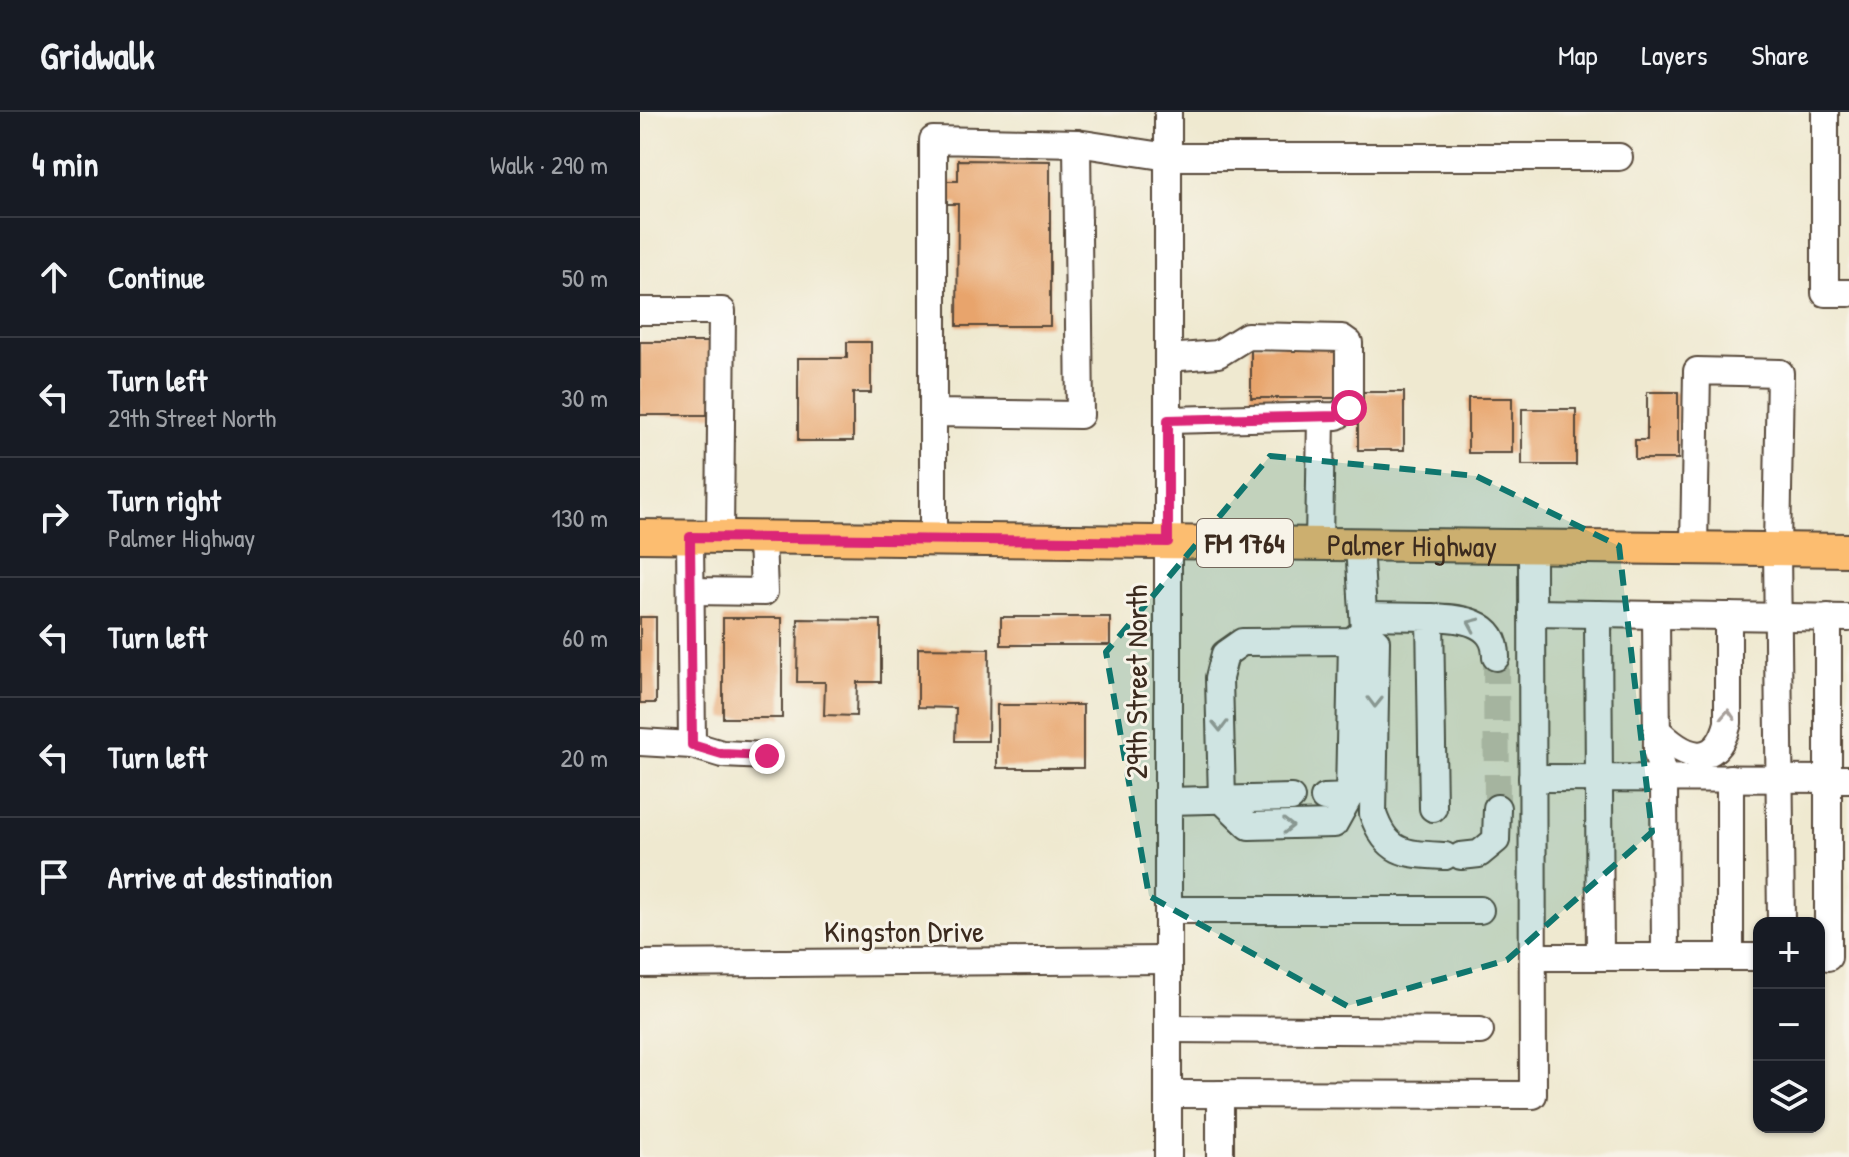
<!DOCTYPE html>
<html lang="en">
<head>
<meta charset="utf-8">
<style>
  body { margin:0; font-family:"Patrick Hand",sans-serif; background:#20242c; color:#f1f3f6 }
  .controls { position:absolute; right:24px; bottom:24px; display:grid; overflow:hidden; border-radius:16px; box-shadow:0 2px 6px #0004 }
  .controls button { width:72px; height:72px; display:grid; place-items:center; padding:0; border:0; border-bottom:2px solid #363941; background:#171b24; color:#f1f3f6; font:40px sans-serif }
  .stop { position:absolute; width:24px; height:24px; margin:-18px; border:6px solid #db2777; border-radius:50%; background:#fff }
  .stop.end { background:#db2777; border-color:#fff; box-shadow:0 2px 8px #0008 }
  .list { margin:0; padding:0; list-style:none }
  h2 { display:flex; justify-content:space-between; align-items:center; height:104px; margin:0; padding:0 32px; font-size:34px }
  h2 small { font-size:26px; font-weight:400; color:#9ea1a6 }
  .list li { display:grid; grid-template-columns:52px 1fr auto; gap:24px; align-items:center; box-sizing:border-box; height:120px; padding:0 32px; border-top:2px solid #363941 }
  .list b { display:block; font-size:30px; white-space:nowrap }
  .list p { margin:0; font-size:26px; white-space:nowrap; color:#9ea1a6 }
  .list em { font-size:26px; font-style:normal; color:#9ea1a6 }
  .icon { flex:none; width:44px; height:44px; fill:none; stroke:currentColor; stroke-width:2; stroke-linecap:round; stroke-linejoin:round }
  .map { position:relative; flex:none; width:1209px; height:1045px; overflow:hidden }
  header { display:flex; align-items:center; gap:48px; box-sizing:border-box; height:112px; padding:0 40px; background:#171b24; border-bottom:2px solid #363941 }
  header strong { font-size:38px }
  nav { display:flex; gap:44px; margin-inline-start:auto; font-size:28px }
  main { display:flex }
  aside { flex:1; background:#171b24 }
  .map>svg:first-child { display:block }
  .building { fill:#e8a46c }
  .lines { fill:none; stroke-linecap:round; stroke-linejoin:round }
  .minor-tunnel { stroke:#cbc3ac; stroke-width:26; stroke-dasharray:26 13; stroke-linecap:butt }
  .minor-casing { stroke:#564739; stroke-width:30 }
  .major-casing { stroke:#564739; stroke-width:36 }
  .minor { stroke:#fff; stroke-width:26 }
  .major { stroke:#fcbd6f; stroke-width:32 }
  .oneway { stroke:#a79f9a }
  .route { stroke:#db2777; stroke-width:10 }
  .marked { fill:#0f766e; fill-opacity:0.2; stroke:#0f766e; stroke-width:6; stroke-dasharray:16 10; stroke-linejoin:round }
  .labels { text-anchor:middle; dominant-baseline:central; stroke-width:6; stroke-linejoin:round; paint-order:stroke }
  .shield { fill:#f7f3e8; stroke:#73665b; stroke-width:2 }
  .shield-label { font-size:28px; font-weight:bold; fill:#3b2a1e }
  .street-label { font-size:30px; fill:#3b2a1e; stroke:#f7f3e8 }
</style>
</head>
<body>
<header>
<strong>Gridwalk</strong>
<nav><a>Map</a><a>Layers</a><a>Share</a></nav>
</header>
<main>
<aside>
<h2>4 min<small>Walk · 290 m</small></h2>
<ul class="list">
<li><svg class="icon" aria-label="ahead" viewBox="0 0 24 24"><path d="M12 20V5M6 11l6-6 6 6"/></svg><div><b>Continue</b></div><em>50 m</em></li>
<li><svg class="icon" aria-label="left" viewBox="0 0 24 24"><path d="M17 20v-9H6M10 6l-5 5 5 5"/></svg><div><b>Turn left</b><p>29th Street North</p></div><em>30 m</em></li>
<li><svg class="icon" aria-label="right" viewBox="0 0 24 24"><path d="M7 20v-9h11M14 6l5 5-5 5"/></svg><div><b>Turn right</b><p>Palmer Highway</p></div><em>130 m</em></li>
<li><svg class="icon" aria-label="left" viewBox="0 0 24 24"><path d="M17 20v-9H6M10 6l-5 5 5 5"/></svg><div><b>Turn left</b></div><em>60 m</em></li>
<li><svg class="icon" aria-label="left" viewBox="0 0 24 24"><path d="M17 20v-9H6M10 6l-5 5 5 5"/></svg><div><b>Turn left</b></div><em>20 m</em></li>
<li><svg class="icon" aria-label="arrive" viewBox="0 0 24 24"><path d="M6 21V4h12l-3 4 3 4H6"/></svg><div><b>Arrive at destination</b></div></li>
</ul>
</aside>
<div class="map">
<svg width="1209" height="1045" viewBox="0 0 1209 1045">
  <rect width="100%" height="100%" fill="#f7f3e8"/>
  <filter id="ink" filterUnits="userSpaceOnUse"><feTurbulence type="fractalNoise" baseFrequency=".0125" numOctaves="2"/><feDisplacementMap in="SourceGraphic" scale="16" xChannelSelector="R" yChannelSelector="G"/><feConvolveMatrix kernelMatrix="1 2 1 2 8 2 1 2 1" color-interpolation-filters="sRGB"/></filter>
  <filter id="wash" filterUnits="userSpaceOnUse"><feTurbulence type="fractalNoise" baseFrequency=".006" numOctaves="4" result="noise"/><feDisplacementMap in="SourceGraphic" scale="32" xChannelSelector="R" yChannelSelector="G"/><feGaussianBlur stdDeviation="1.8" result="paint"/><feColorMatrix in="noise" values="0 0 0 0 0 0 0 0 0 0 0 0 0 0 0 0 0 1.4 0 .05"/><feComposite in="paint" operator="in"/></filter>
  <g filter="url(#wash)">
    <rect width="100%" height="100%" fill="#efe9d0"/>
    <g id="blocks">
      <!-- building -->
      <g class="building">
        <polygon points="318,48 410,49 410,214 317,214 318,92 301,92 301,69 318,69"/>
        <rect x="0" y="230" width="78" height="73"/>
        <polygon points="207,230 231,230 231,281 213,281 213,329 158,329 158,246 207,246"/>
        <rect x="611" y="233" width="90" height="53"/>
        <rect x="718" y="280" width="46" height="58"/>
        <polygon points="1007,280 1038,280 1038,347 995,347 995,328 1007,328"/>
        <rect x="828" y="286" width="44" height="55"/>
        <rect x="882" y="297" width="54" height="56"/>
        <rect x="0" y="505" width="16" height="86"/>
        <rect x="361" y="505" width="109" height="28"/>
        <rect x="83" y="506" width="59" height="100"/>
        <polygon points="158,507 241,508 241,570 217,570 216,604 184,603 185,570 157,570"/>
        <polygon points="278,536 349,537 348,629 315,629 316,596 278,595"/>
        <rect x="357" y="593" width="86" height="63"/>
      </g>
    </g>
  </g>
  <g filter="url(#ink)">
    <use href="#blocks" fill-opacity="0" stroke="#564739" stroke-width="2"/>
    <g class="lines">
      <!-- minor-tunnel -->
      <polyline class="minor-tunnel" points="856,545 857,696"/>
      <defs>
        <g id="minor">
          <polyline points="528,0 528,1045"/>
          <polyline points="1185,0 1185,181 1209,181"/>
          <polyline points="437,31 528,45 979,45"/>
          <polyline points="0,199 82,199 80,425"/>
          <polyline points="528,308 697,304 709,296 709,231 702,226 607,224 578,242 528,246"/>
          <polyline points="293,428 293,28 437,31 440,303 294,301"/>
          <polyline points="679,432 681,304"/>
          <polyline points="1054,436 1057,259 1140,261 1137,437 1141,811"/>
          <polyline points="51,479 124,480 122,426"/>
          <polyline points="892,501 1209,506"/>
          <polyline points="958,502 960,845"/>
          <polyline points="1016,503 1017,641 1024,666 1025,845"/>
          <polyline points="724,504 790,505 793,696"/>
          <path d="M790,505C819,506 856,508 856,545"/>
          <polyline points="1188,505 1188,845"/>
          <path d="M724,518L736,529L733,702C747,743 766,742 805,744"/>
          <path d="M1017,618C1044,645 1075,659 1088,611V504"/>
          <polyline points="0,630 52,633 50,425"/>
          <polyline points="52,633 82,642 127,644"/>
          <polyline points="892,666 1209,667"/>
          <polyline points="1090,666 1090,845"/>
          <polyline points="709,685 694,712 609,714 582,688 579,566 585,542 602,530 712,529 724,518 719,432"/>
          <polyline points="684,686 709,685 712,529"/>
          <polyline points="528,689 651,686"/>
          <polyline points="821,744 839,742 856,728 857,696"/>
          <polyline points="528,798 840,798"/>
          <polyline points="893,845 1119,845"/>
          <polyline points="0,852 528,848"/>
          <polyline points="528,917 840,919"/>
          <polyline points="528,982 893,983 892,434"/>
          <polyline points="580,982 580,1045"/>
        </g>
        <g id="major">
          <path id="s1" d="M0,424L1209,438"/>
        </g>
      </defs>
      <!-- minor casing -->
      <use href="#minor" class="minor-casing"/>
      <!-- major casing -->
      <use href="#major" class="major-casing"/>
      <!-- minor -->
      <use href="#minor" class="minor"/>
      <!-- major -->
      <use href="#major" class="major"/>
    </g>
    <!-- one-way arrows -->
    <defs><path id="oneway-chevron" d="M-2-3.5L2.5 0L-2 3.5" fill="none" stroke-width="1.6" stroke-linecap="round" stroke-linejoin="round" transform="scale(2)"/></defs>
    <g class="oneway">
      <use href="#oneway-chevron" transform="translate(833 512) rotate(-156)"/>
      <use href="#oneway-chevron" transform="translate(735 590) rotate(91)"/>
      <use href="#oneway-chevron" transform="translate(1088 603) rotate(-87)"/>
      <use href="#oneway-chevron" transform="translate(580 614) rotate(89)"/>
      <use href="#oneway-chevron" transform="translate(648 714) rotate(-1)"/>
    </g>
  </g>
  <g class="lines" filter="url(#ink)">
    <!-- route -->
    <polyline class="route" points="127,644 82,642 52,633 50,425 528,430 528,308 697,304 709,296"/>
  </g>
  <!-- marked area -->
  <path class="marked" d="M630,344L836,364L979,434L1012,720L867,848L707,894L509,784L466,540Z"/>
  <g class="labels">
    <!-- shield labels -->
    <rect class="shield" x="557" y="407" width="96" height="48" rx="6"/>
    <g class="shield-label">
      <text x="605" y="431">FM 1764</text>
    </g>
    <!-- street labels -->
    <g class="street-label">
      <text stroke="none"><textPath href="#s1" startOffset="772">Palmer Highway</textPath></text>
      <text transform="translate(496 570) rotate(-90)">29th Street North</text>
      <text x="264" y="819">Kingston Drive</text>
    </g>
  </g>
</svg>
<div class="controls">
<button>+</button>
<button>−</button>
<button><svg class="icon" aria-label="layers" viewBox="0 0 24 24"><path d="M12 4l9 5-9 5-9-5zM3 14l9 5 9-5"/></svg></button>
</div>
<div class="stop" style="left:709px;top:296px"></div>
<div class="stop end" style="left:127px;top:644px"></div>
</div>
</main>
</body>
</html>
